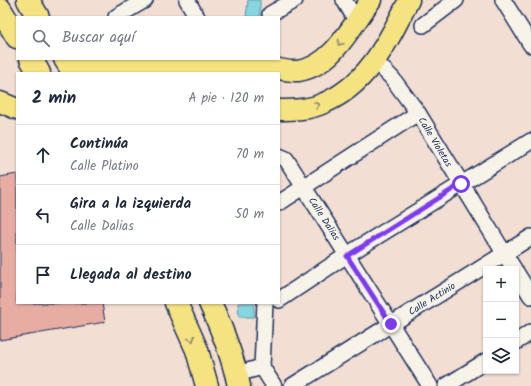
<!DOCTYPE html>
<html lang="es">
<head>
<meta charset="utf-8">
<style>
  body { margin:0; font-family:Kalam,sans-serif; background:#f2f2f3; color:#1f2937 }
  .controls { position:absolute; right:12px; bottom:12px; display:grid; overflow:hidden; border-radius:0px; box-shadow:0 1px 3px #0004 }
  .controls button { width:36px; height:36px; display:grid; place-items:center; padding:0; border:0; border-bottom:1px solid #e0e1e3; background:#fff; color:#1f2937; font:20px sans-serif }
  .stop { position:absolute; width:12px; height:12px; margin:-9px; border:3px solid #7c3aed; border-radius:50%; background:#fff }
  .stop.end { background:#7c3aed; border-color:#fff; box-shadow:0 1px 4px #0008 }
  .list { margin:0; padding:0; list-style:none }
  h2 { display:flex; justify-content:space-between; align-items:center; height:52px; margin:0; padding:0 16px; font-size:17px }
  h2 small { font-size:13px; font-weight:400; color:#747a83 }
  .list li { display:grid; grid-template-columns:26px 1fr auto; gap:12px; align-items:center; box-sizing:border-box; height:60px; padding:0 16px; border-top:1px solid #e0e1e3 }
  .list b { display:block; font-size:15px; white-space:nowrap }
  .list p { margin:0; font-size:13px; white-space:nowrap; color:#747a83 }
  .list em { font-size:13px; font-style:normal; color:#747a83 }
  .icon { flex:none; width:22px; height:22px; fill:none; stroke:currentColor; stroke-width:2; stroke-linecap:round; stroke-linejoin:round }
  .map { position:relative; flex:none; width:531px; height:386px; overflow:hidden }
  .search { position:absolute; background:#fff; box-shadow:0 1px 3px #0004; left:16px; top:16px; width:264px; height:44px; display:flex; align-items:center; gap:10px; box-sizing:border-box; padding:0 14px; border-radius:0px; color:#747a83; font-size:15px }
  .panel { position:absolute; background:#fff; box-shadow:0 1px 3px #0004; left:16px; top:72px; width:264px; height:232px; border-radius:0px }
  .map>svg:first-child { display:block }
  .water { fill:#85d6de; stroke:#5b93ab }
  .building { fill:#e7ada3; stroke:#1b2f5e }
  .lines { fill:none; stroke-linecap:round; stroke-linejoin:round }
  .minor-casing { stroke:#1b2f5e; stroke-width:18 }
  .major-casing { stroke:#1b2f5e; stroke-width:23 }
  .highway-casing { stroke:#1b2f5e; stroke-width:25 }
  .minor { stroke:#f7f3e8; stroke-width:15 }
  .major { stroke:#f5e382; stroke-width:20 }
  .highway { stroke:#f5e382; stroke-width:22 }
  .oneway { stroke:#888970 }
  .route { stroke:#7c3aed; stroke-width:5 }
  .labels { text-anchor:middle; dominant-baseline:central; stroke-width:3; stroke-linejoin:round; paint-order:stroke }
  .street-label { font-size:10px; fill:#1b2f5e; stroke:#f7f3e8 }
</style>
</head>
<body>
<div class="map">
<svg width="531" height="386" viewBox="0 0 531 386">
  <rect width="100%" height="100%" fill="#f2ded3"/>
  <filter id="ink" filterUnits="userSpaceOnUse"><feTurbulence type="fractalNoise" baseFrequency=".025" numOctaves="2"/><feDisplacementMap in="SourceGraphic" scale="8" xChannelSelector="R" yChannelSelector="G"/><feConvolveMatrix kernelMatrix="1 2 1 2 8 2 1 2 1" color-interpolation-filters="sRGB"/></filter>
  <g filter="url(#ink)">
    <!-- water -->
    <g class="water">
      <polygon points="248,0 260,0 260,17 246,17"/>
      <polygon points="238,303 254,303 254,317 239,317"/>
    </g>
    <!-- building -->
    <polygon class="building" points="17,174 17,303 102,303 105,322 0,340 0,177"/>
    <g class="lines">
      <defs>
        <g id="minor">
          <polyline points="187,0 197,17"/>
          <polyline points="344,0 356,20"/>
          <polyline points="503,0 531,45"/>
          <polyline points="270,14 295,0"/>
          <polyline points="116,17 145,0"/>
          <polyline points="423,25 456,0"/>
          <polyline points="375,61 392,78 418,113 514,269"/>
          <polyline points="279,156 286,159 430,386"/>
          <polyline points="279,203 418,113"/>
          <polyline points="516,272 531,296"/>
          <polyline points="279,300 347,255 531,141"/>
          <polyline points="516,342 531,332"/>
          <polyline points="262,367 265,303"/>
          <polyline points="262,367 274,386"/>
          <polyline points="237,374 262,367"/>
          <polyline points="292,386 531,237"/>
          <polyline points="446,386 486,361"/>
        </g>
        <g id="major">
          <path d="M70,66L259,64C271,67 285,72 298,71C333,66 352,25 371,0"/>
          <polyline points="0,102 17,109"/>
          <path d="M279,110C292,110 307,110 319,105C366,88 388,42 409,0"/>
        </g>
        <g id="highway">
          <polyline points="28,0 38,17"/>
          <polyline points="0,9 17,37"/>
          <polyline points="31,59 39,73"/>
          <polyline points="65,59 74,73"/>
          <polyline points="176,303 197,350 207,386"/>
          <path d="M210,303C222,329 233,358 239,386"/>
        </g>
      </defs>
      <!-- minor casing -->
      <use href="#minor" class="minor-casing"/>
      <!-- major casing -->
      <use href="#major" class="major-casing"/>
      <!-- highway casing -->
      <use href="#highway" class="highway-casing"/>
      <!-- minor -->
      <use href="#minor" class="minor"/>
      <!-- major -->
      <use href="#major" class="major"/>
      <!-- highway -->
      <use href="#highway" class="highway"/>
    </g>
    <!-- one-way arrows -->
    <defs><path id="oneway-chevron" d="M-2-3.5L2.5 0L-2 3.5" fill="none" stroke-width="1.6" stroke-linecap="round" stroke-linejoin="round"/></defs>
    <g class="oneway">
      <use href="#oneway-chevron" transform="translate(340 43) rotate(131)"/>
      <use href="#oneway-chevron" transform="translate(317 105) rotate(-17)"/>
      <use href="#oneway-chevron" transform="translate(192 339) rotate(68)"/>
    </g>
  </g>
  <g class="lines" filter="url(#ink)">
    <!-- route -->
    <polyline class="route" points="391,324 347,256 461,184"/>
  </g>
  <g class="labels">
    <!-- street labels -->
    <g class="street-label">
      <text transform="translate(435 142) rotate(59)">Calle Violetas</text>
      <text transform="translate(324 219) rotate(57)">Calle Dalias</text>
      <text transform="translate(432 299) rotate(-32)">Calle Actinio</text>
    </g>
  </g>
</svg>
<div class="controls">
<button>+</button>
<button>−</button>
<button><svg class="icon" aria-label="layers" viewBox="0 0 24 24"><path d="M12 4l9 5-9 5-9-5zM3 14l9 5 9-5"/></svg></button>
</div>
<div class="stop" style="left:461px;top:184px"></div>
<div class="stop end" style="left:391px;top:324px"></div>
<div class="search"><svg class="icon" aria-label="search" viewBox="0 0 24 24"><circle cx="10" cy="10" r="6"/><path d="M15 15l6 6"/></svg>Buscar aquí</div>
<section class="panel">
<h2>2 min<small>A pie · 120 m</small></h2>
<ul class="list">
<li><svg class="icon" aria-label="ahead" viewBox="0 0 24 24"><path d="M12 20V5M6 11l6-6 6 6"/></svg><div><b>Continúa</b><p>Calle Platino</p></div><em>70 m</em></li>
<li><svg class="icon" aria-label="left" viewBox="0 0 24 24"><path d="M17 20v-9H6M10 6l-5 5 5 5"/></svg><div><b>Gira a la izquierda</b><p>Calle Dalias</p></div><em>50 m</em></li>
<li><svg class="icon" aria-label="arrive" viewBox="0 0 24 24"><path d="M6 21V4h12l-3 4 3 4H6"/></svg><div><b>Llegada al destino</b></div></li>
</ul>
</section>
</div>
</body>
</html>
